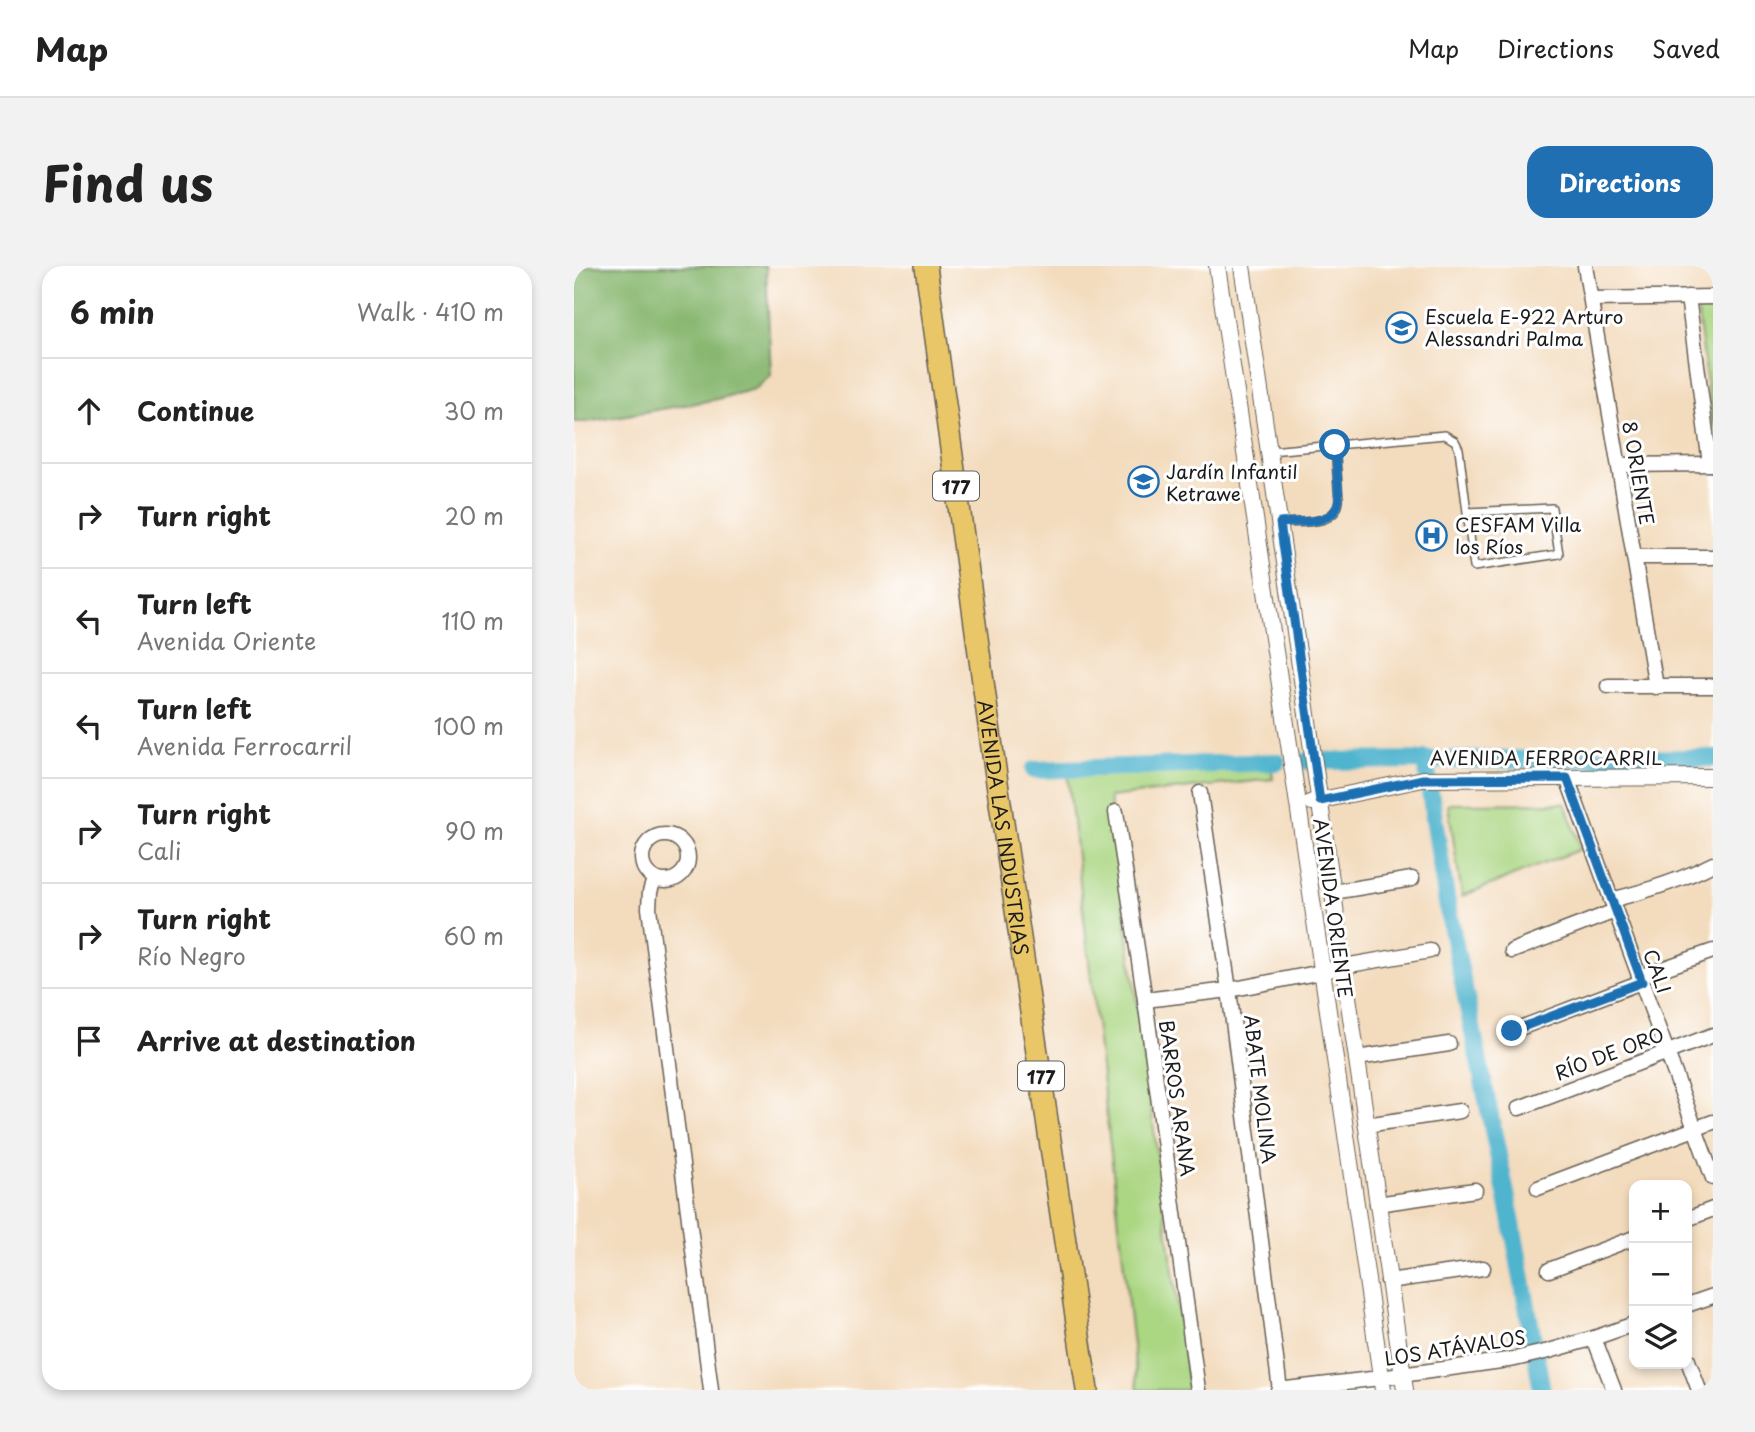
<!DOCTYPE html>
<html lang="en">
<head>
<meta charset="utf-8">
<style>
  body { margin:0; font-family:"Playpen Sans",sans-serif; background:#f2f2f2; color:#222 }
  .controls { position:absolute; right:21px; bottom:21px; display:grid; overflow:hidden; border-radius:14px; box-shadow:0 4px 10px #0003 }
  .controls button { width:63px; height:63px; display:grid; place-items:center; padding:0; border:0; border-bottom:2px solid #e0e0e0; background:#fff; color:#222; font:35px sans-serif }
  .stop { position:absolute; width:21px; height:21px; margin:-16px; border:5px solid #1f6fb2; border-radius:50%; background:#fff }
  .stop.end { background:#1f6fb2; border-color:#fff; box-shadow:0 2px 7px #0008 }
  .list { margin:0; padding:0; list-style:none }
  h2 { display:flex; justify-content:space-between; align-items:center; height:91px; margin:0; padding:0 28px; font-size:30px }
  h2 small { font-size:23px; font-weight:400; color:#767676 }
  .list li { display:grid; grid-template-columns:46px 1fr auto; gap:21px; align-items:center; box-sizing:border-box; height:105px; padding:0 28px; border-top:2px solid #e0e0e0 }
  .list b { display:block; font-size:26px; white-space:nowrap }
  .list p { margin:0; font-size:23px; white-space:nowrap; color:#767676 }
  .list em { font-size:23px; font-style:normal; color:#767676 }
  .icon { flex:none; width:38px; height:38px; fill:none; stroke:currentColor; stroke-width:2; stroke-linecap:round; stroke-linejoin:round }
  .map { position:relative; flex:none; width:1139px; height:1124px; overflow:hidden; border-radius:21px }
  header { display:flex; align-items:center; gap:42px; box-sizing:border-box; height:98px; padding:0 35px; background:#fff; border-bottom:2px solid #e0e0e0 }
  header strong { font-size:33px }
  nav { display:flex; gap:38px; margin-inline-start:auto; font-size:24px }
  .intro { display:flex; align-items:center; justify-content:space-between; box-sizing:border-box; height:168px; padding:0 42px }
  h1 { margin:0; font-size:49px }
  .button { padding:18px 32px; border-radius:21px; background:#1f6fb2; color:#fff; font-size:24px; font-weight:700 }
  main { display:flex; gap:42px; padding:0 42px }
  aside { flex:1; background:#fff; border-radius:21px; box-shadow:0 4px 10px #0003 }
  .map>svg:first-child { display:block }
  .green { fill:#abd682; stroke:#64794f; stroke-width:2 }
  .forest { fill:#88b770; stroke:#526a46; stroke-width:2 }
  .lines { fill:none; stroke-linecap:round; stroke-linejoin:round }
  .canal { stroke:#4fb4ce; stroke-width:18 }
  .service-casing { stroke:#675f54; stroke-width:10 }
  .minor-casing { stroke:#675f54; stroke-width:17 }
  .tertiary-casing { stroke:#675f54; stroke-width:18 }
  .primary-casing { stroke:#675f54; stroke-width:24 }
  .service { stroke:#fff; stroke-width:7 }
  .minor { stroke:#fff; stroke-width:14 }
  .tertiary { stroke:#fff; stroke-width:16 }
  .primary { stroke:#e9c769; stroke-width:21 }
  .route { stroke:#1f6fb2; stroke-width:9 }
  .labels { text-anchor:middle; dominant-baseline:central; stroke-width:6; stroke-linejoin:round; paint-order:stroke }
  .shield { fill:#fff; stroke:#606060; stroke-width:2 }
  .shield-label { font-size:18px; font-weight:bold; fill:#1c1c1c }
  .poi-label { font-size:19px; fill:#1c1c1c; stroke:#fff; text-anchor:start }
  .street-label { font-size:19px; fill:#1c1c1c; stroke:#fff }
</style>
</head>
<body>
<header>
<strong>Map</strong>
<nav><a>Map</a><a>Directions</a><a>Saved</a></nav>
</header>
<div class="intro"><h1>Find us</h1><a class="button">Directions</a></div>
<main>
<aside>
<h2>6 min<small>Walk · 410 m</small></h2>
<ul class="list">
<li><svg class="icon" aria-label="ahead" viewBox="0 0 24 24"><path d="M12 20V5M6 11l6-6 6 6"/></svg><div><b>Continue</b></div><em>30 m</em></li>
<li><svg class="icon" aria-label="right" viewBox="0 0 24 24"><path d="M7 20v-9h11M14 6l5 5-5 5"/></svg><div><b>Turn right</b></div><em>20 m</em></li>
<li><svg class="icon" aria-label="left" viewBox="0 0 24 24"><path d="M17 20v-9H6M10 6l-5 5 5 5"/></svg><div><b>Turn left</b><p>Avenida Oriente</p></div><em>110 m</em></li>
<li><svg class="icon" aria-label="left" viewBox="0 0 24 24"><path d="M17 20v-9H6M10 6l-5 5 5 5"/></svg><div><b>Turn left</b><p>Avenida Ferrocarril</p></div><em>100 m</em></li>
<li><svg class="icon" aria-label="right" viewBox="0 0 24 24"><path d="M7 20v-9h11M14 6l5 5-5 5"/></svg><div><b>Turn right</b><p>Cali</p></div><em>90 m</em></li>
<li><svg class="icon" aria-label="right" viewBox="0 0 24 24"><path d="M7 20v-9h11M14 6l5 5-5 5"/></svg><div><b>Turn right</b><p>Río Negro</p></div><em>60 m</em></li>
<li><svg class="icon" aria-label="arrive" viewBox="0 0 24 24"><path d="M6 21V4h12l-3 4 3 4H6"/></svg><div><b>Arrive at destination</b></div></li>
</ul>
</aside>
<div class="map">
<svg width="1139" height="1124" viewBox="0 0 1139 1124">
  <rect width="100%" height="100%" fill="#fff"/>
  <filter id="ink" filterUnits="userSpaceOnUse"><feTurbulence type="fractalNoise" baseFrequency=".0143" numOctaves="2"/><feDisplacementMap in="SourceGraphic" scale="14" xChannelSelector="R" yChannelSelector="G"/><feConvolveMatrix kernelMatrix="1 2 1 2 8 2 1 2 1" color-interpolation-filters="sRGB"/></filter>
  <filter id="wash" filterUnits="userSpaceOnUse"><feTurbulence type="fractalNoise" baseFrequency=".00686" numOctaves="4" result="noise"/><feDisplacementMap in="SourceGraphic" scale="28" xChannelSelector="R" yChannelSelector="G"/><feGaussianBlur stdDeviation="1.57" result="paint"/><feColorMatrix in="noise" values="0 0 0 0 0 0 0 0 0 0 0 0 0 0 0 0 0 1.4 0 .05"/><feComposite in="paint" operator="in"/></filter>
  <g filter="url(#wash)">
    <rect width="100%" height="100%" fill="#f3dbbd"/>
    <!-- green -->
    <g class="green">
      <polygon points="1123,39 1139,39 1139,167"/>
      <polygon points="697,497 699,513 535,531 615,1124 564,1124 493,503"/>
      <polygon points="991,537 1007,583 888,630 874,538"/>
    </g>
    <!-- forest -->
    <polygon class="forest" points="0,0 192,0 197,109 181,123 139,134 13,156 0,156"/>
    <g class="lines">
      <!-- canal -->
      <g class="canal">
        <polyline points="851,493 874,644 937,952 968,1124"/>
        <polyline points="733,495 1139,492"/>
        <polyline points="460,504 703,496"/>
      </g>
    </g>
  </g>
  <g filter="url(#ink)">
    <g class="lines">
      <defs>
        <g id="service">
          <polyline points="696,185 871,169 881,175 885,183 900,301 985,288 978,242 894,246"/>
          <path d="M706,257C726,255 762,261 765,235L761,179"/>
        </g>
        <g id="minor">
          <polyline points="1011,0 1082,421"/>
          <polyline points="1114,31 1136,198"/>
          <polyline points="1017,33 1139,31"/>
          <polyline points="1045,199 1139,198"/>
          <polyline points="1060,291 1139,291"/>
          <polyline points="1034,420 1139,420"/>
          <polyline points="993,512 1139,912"/>
          <polyline points="626,527 655,724 706,1124"/>
          <polyline points="542,546 571,734 624,1124"/>
          <circle cx="91" cy="592" r="23"/>
          <polyline points="80,613 76,626 75,642 137,1124"/>
          <polyline points="759,626 838,613"/>
          <path d="M1037,634C1073,625 1106,615 1139,598"/>
          <polyline points="938,685 1041,645"/>
          <polyline points="1065,711 1139,685"/>
          <polyline points="571,734 655,724 748,706 770,700 856,685"/>
          <polyline points="938,765 1067,716"/>
          <polyline points="783,792 875,778"/>
          <polyline points="945,842 1139,769"/>
          <polyline points="792,859 886,845"/>
          <polyline points="964,922 1139,856"/>
          <polyline points="803,938 901,924"/>
          <polyline points="1113,953 1139,943"/>
          <polyline points="975,1004 1060,972"/>
          <polyline points="814,1015 909,1002"/>
          <polyline points="1113,1039 1139,1030"/>
          <polyline points="1020,1072 1040,1124"/>
          <polyline points="1113,1092 1125,1124"/>
          <polyline points="704,1124 806,1112 941,1093 975,1085 1020,1072 1060,1058"/>
        </g>
        <g id="tertiary">
          <polyline points="643,0 724,538 809,1124"/>
          <polyline points="668,0 831,1124"/>
          <polyline points="738,536 849,513 1139,511"/>
        </g>
        <g id="primary">
          <path id="s1" d="M352,0L420,496L513,1124"/>
        </g>
      </defs>
      <!-- service casing -->
      <use href="#service" class="service-casing"/>
      <!-- minor casing -->
      <use href="#minor" class="minor-casing"/>
      <!-- tertiary casing -->
      <use href="#tertiary" class="tertiary-casing"/>
      <!-- primary casing -->
      <use href="#primary" class="primary-casing"/>
      <!-- service -->
      <use href="#service" class="service"/>
      <!-- minor -->
      <use href="#minor" class="minor"/>
      <!-- tertiary -->
      <use href="#tertiary" class="tertiary"/>
      <!-- primary -->
      <use href="#primary" class="primary"/>
    </g>
  </g>
  <g class="lines" filter="url(#ink)">
    <!-- route -->
    <path class="route" d="M761,179L765,234C762,260 726,255 706,257L746,535L849,513L993,512L1068,716L938,765"/>
  </g>
  <!-- icons -->
  <defs>
    <symbol id="school-ring" viewBox="-11 -11 22 22"><circle r="9.5" fill="#fff" stroke="#1f6fb2" stroke-width="1.5"/><path d="M0-5L7-2L0 1L-7-2ZM-4 1L0 2.5L4 1V4Q0 6-4 4Z" fill="#1f6fb2"/></symbol>
    <symbol id="hospital-ring" viewBox="-11 -11 22 22"><circle r="9.5" fill="#fff" stroke="#1f6fb2" stroke-width="1.5"/><path d="M-5-5h3v3.5h4V-5h3V5h-3V1.5h-4V5h-3Z" fill="#1f6fb2"/></symbol>
  </defs>
  <g fill-rule="evenodd">
    <use href="#school-ring" x="810" y="44" width="35" height="35"/>
    <use href="#school-ring" x="552" y="198" width="35" height="35"/>
    <use href="#hospital-ring" x="840" y="252" width="35" height="35"/>
  </g>
  <g class="labels">
    <!-- shield labels -->
    <g class="shield">
      <rect x="359" y="205.5" width="46" height="29" rx="5"/>
      <rect x="444" y="795.5" width="46" height="29" rx="5"/>
    </g>
    <g class="shield-label">
      <text x="382" y="220">177</text>
      <text x="467" y="810">177</text>
    </g>
    <!-- poi labels -->
    <g class="poi-label">
      <text x="851" y="50">Escuela E-922 Arturo<tspan x="851" dy="22">Alessandri Palma</tspan></text>
      <text x="592" y="205">Jardín Infantil<tspan x="592" dy="22">Ketrawe</tspan></text>
      <text x="881" y="258">CESFAM Villa<tspan x="881" dy="22">los Ríos</tspan></text>
    </g>
    <!-- street labels -->
    <g class="street-label">
      <text transform="translate(1065 207) rotate(80)">8 ORIENTE</text>
      <text x="972" y="491">AVENIDA FERROCARRIL</text>
      <text stroke="none"><textPath href="#s1" startOffset="567">AVENIDA LAS INDUSTRIAS</textPath></text>
      <text transform="translate(760 642) rotate(82)">AVENIDA ORIENTE</text>
      <text transform="translate(1084 705) rotate(70)">CALI</text>
      <text transform="translate(1035 787) rotate(-21)">RÍO DE ORO</text>
      <text transform="translate(687 823) rotate(83)">ABATE MOLINA</text>
      <text transform="translate(604 832) rotate(82)">BARROS ARANA</text>
      <text transform="translate(881 1081) rotate(-9)">LOS ATÁVALOS</text>
    </g>
  </g>
</svg>
<div class="controls">
<button>+</button>
<button>−</button>
<button><svg class="icon" aria-label="layers" viewBox="0 0 24 24"><path d="M12 4l9 5-9 5-9-5zM3 14l9 5 9-5"/></svg></button>
</div>
<div class="stop" style="left:761px;top:179px"></div>
<div class="stop end" style="left:938px;top:765px"></div>
</div>
</main>
</body>
</html>
